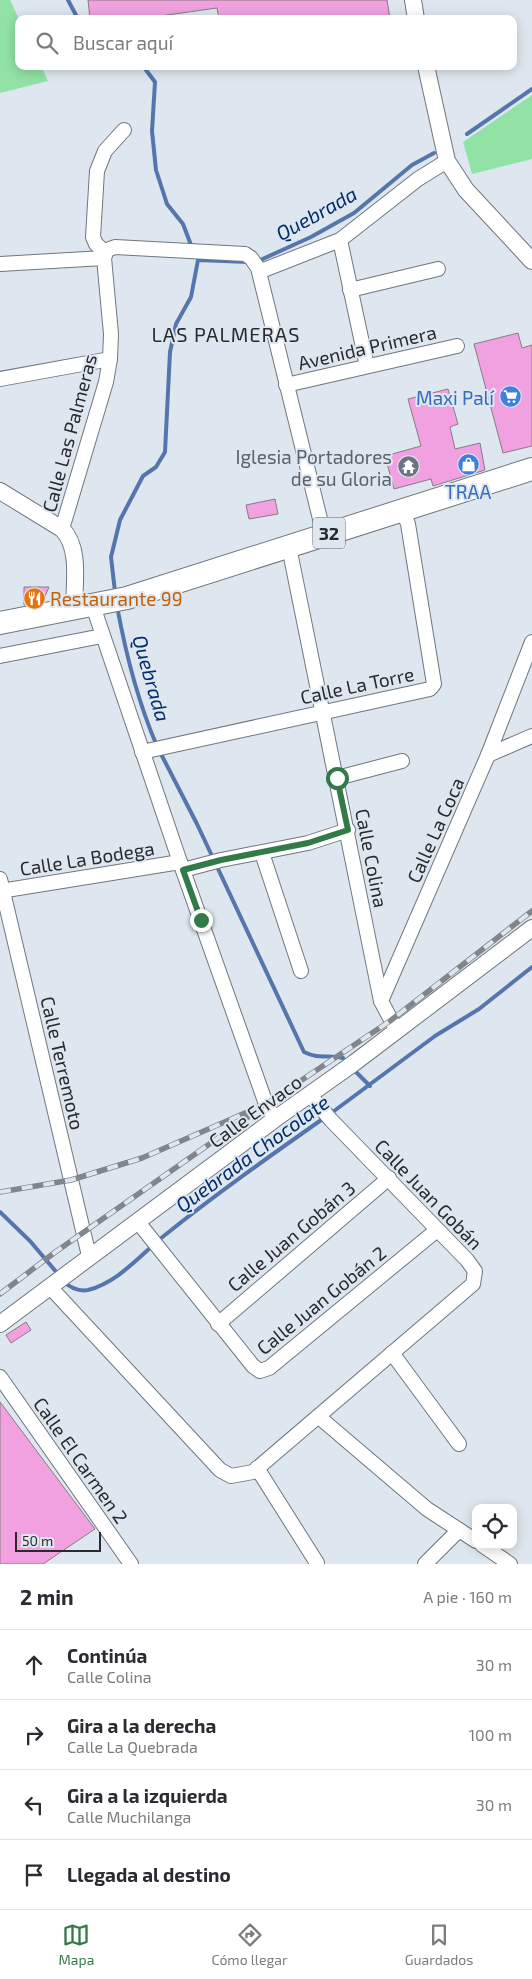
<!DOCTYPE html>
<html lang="es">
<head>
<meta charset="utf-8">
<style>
  body { margin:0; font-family:"Exo 2",sans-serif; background:#f7f7f7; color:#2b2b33 }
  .controls { position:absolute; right:15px; bottom:15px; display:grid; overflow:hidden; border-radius:10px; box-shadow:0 2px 12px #0003 }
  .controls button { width:45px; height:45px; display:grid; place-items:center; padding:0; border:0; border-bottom:1px solid #e1e1e2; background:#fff; color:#2b2b33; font:25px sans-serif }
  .scale { position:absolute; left:15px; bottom:12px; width:86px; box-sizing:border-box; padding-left:5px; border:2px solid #282b2e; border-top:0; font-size:14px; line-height:18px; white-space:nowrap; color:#282b2e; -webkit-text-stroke:4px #dee7ef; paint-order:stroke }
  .stop { position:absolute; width:15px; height:15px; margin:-11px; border:4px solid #327a47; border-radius:50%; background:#fff }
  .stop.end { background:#327a47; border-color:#fff; box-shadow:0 1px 5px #0008 }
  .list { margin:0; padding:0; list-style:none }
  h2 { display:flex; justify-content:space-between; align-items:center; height:65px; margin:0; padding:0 20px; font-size:21px }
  h2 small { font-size:16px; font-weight:400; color:#7c7c81 }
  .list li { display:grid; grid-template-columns:32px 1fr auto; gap:15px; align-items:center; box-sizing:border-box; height:70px; padding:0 20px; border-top:1px solid #e1e1e2 }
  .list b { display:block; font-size:19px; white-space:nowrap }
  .list p { margin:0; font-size:16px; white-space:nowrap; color:#7c7c81 }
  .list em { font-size:16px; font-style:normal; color:#7c7c81 }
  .icon { flex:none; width:28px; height:28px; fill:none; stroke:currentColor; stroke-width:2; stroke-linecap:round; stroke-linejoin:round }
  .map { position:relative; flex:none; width:532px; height:1564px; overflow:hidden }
  .search { position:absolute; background:#fff; box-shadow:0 2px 12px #0003; left:15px; right:15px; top:15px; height:55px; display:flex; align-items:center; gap:12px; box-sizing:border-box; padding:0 18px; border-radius:10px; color:#7c7c81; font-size:19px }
  .sheet { height:345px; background:#fff }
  nav { display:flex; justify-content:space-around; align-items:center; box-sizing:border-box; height:70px; border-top:1px solid #e1e1e2; background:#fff; font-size:14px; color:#7c7c81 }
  nav a { display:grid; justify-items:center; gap:2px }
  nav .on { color:#327a47 }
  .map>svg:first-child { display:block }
  .green { fill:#91e2a4 }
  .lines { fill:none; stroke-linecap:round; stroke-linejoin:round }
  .stream { stroke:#5576ac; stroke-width:4 }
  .building { fill:#f1a1e0; stroke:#857d83 }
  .minor-casing { stroke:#6f777d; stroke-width:16 }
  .tertiary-casing { stroke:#6f777d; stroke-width:18 }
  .trunk-casing { stroke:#6f777d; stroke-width:24 }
  .minor { stroke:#fff; stroke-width:14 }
  .tertiary { stroke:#fff; stroke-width:16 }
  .trunk { stroke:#fff; stroke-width:22 }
  .rail-casing { stroke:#80868c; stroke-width:5.5 }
  .rail { stroke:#dee7ef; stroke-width:4; stroke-dasharray:11; stroke-linecap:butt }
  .route { stroke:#327a47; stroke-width:6 }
  .labels { text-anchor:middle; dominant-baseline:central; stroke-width:4; stroke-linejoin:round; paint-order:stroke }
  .shield { fill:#dee7ef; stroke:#5f6368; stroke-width:1 }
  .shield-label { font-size:18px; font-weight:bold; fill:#282b2e }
  .street-label { font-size:19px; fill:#282b2e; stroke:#dee7ef }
  .shop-label { font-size:19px; fill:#366cbe; stroke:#dee7ef; text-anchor:end }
  .worship-label { font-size:19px; fill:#5b616d; stroke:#dee7ef; text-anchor:end }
  .food-label { font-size:19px; fill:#c56008; stroke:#dee7ef; text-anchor:start }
  .water-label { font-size:20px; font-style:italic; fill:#012c6e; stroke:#dee7ef }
  .neighbourhood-label { font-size:20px; letter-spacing:1px; fill:#282b2e; stroke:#dee7ef }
</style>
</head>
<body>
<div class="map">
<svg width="532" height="1564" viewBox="0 0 532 1564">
  <rect width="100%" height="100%" fill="#dee7ef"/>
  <!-- green -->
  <g class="green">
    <polygon points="0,0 10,0 19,19 19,66 41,66 48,81 0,93"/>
    <polygon points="532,95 532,159 472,174 463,142"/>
  </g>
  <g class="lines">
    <!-- stream -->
    <g class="stream">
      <polyline points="68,0 78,19"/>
      <polyline points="143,66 155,82 152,131 156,170 167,204 183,224 191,245"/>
      <polyline points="467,134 532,89"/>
      <polyline points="256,262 311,237 354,213 412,165 434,153"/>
      <polyline points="115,592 111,557 120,520 143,476 156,467 165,452 170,352 176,324 191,297 198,260 249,262"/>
      <path d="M117,606C126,655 137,700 157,746"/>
      <path d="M160,752L197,824L304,1052C320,1060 327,1054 343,1058"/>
      <polyline points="354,1070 370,1086"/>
      <polyline points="330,1114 435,1036 479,1009 532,967"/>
      <polyline points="0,1212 30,1241 58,1274"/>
      <path d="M64,1282C71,1288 78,1292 88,1290C119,1282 140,1255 165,1235C216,1194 270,1156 324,1118"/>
    </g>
  </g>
  <!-- building -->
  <g class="building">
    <polygon points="88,0 387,0 390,19 219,19 217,8 139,19 90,19"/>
    <polygon points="518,333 522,348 532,345 532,446 503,453 474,344"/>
    <polygon points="448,389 458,424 450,427 455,449 480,443 485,470 433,486 431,479 394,489 385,456 421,446 408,399"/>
    <polygon points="275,499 278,514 249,519 246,505"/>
    <polygon points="24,587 49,587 43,601 24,605"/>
    <polygon points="26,1322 31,1330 11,1343 6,1335"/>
    <polygon points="0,1402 95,1529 43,1564 0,1564"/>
  </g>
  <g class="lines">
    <defs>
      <g id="minor">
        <polyline points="340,240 367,366"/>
        <polyline points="105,252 96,244 93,237 97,171 105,151 124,130"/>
        <polyline points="0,264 104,258"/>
        <polyline points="261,271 340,240 418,179 447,161"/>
        <polyline points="350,290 438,269"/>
        <polyline points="0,379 110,359"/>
        <polyline points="286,385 457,346"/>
        <polyline points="62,529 106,382 110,359 111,334 104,258 107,250 115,247 245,254 251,258 258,268 324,535"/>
        <polyline points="289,547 381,1001"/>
        <polyline points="93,606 180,862 266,1104 275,1119"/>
        <polyline points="0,656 102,636"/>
        <polyline points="142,752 430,689 434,684 408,524 403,511"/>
        <polyline points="488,755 532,736"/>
        <polyline points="337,778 402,761"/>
        <polyline points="262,853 301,971"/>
        <polyline points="183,870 221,860 308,843 348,830"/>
        <polyline points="0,879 89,1256"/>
        <polyline points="0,891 180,862"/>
        <polyline points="397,1031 381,1001 488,755 532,642"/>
        <polyline points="138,1222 253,1366 260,1371 269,1368 437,1230"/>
        <polyline points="50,1287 220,1470 231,1476 253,1472 473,1284 475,1271 467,1260 331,1120 310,1095"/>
        <polyline points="218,1324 389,1178"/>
        <polyline points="392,1353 459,1444"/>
        <polyline points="0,1377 131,1564"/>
        <polyline points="319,1417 427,1509 476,1541"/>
        <polyline points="257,1468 317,1563"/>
        <polyline points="482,1545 510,1564"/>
        <polyline points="425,1564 459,1530"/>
      </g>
      <g id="tertiary">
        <polyline points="413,0 416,19"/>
        <polyline points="426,66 447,161 466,190 532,261"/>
        <path d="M0,491L62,529C81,548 74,584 74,610"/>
        <polyline points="0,1324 275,1119 354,1063 532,928"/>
      </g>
      <polyline id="trunk" points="0,623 127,598 532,469"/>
    </defs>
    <!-- minor casing -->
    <use href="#minor" class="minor-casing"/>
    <!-- tertiary casing -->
    <use href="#tertiary" class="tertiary-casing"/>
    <!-- trunk casing -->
    <use href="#trunk" class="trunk-casing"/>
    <!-- minor -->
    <use href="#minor" class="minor"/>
    <!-- tertiary -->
    <use href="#tertiary" class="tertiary"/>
    <!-- trunk -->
    <use href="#trunk" class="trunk"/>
    <defs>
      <g id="rail">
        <polyline points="0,1192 71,1180 142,1158 266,1104 390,1021 532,911"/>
        <polyline points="0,1294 54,1253 248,1117"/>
      </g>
    </defs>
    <!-- rail casing -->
    <use href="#rail" class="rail-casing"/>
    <!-- rail -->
    <use href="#rail" class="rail"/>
  </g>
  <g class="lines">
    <!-- route -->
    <polyline class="route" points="201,920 183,870 221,860 308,843 348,830 337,778"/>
  </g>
  <!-- icons -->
  <defs>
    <symbol id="supermarket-disc" viewBox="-11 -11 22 22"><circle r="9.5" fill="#3f7fe0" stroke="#dee7ef"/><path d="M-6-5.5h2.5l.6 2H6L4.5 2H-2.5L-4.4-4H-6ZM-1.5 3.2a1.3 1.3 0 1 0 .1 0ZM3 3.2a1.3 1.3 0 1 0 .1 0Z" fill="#fff"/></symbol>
    <symbol id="shop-disc" viewBox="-11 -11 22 22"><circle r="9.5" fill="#3f7fe0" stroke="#dee7ef"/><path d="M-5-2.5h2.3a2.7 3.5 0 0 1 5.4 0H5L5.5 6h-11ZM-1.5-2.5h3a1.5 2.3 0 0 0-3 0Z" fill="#fff"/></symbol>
    <symbol id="temple-disc" viewBox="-11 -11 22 22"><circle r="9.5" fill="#6b7280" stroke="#dee7ef"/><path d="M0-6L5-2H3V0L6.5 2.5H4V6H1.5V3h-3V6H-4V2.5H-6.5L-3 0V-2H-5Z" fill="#fff"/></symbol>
    <symbol id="restaurant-disc" viewBox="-11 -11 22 22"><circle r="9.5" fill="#e8710a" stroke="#dee7ef"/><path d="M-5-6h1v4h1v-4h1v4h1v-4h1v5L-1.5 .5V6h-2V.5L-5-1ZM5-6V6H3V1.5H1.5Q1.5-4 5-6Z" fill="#fff"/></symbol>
  </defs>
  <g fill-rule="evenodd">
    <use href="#supermarket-disc" x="498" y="384" width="25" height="25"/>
    <use href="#shop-disc" x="456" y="452" width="25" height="25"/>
    <use href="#temple-disc" x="396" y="454" width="25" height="25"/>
    <use href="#restaurant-disc" x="22" y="586" width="25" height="25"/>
  </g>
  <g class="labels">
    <!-- shield labels -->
    <rect class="shield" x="313" y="517.5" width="32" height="31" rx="4"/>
    <g class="shield-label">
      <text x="329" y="533">32</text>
    </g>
    <!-- street labels -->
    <g class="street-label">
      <text transform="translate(367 347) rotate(-13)">Avenida Primera</text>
      <text transform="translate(69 433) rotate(-75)">Calle Las Palmeras</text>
      <text transform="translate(357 685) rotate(-12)">Calle La Torre</text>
      <text transform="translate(435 830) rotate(-66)">Calle La Coca</text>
      <text transform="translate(87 858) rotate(-9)">Calle La Bodega</text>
      <text transform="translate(372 858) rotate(79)">Calle Colina</text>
      <text transform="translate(63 1063) rotate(77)">Calle Terremoto</text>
      <text transform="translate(255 1111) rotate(-36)">Calle Envaco</text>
      <text transform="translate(429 1194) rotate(46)">Calle Juan Gobán</text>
      <text transform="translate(291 1236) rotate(-40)">Calle Juan Gobán 3</text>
      <text transform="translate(321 1300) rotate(-39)">Calle Juan Gobán 2</text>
      <text transform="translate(81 1460) rotate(55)">Calle El Carmen 2</text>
    </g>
    <!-- shop labels -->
    <g class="shop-label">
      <text x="494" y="397">Maxi Palí</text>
      <text x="468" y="491" text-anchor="middle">TRAA</text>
    </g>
    <!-- worship labels -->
    <g class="worship-label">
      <text x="392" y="456">Iglesia Portadores<tspan x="392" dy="22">de su Gloria</tspan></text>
    </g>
    <!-- food labels -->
    <g class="food-label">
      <text x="50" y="598">Restaurante 99</text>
    </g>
    <!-- water labels -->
    <g class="water-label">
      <text transform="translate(316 213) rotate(-29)">Quebrada</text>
      <text transform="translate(152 678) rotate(74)">Quebrada</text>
      <text transform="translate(252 1153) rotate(-36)">Quebrada Chocolate</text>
    </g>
    <!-- neighbourhood labels -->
    <g class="neighbourhood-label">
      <text x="226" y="334">LAS PALMERAS</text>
    </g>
  </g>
</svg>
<div class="controls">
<button><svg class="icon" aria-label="locate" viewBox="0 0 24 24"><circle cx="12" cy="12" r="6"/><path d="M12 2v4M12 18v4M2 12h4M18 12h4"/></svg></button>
</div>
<div class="scale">50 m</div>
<div class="stop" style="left:337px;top:778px"></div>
<div class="stop end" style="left:201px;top:920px"></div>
<div class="search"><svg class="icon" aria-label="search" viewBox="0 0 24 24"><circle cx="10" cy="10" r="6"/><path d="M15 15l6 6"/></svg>Buscar aquí</div>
</div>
<section class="sheet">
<h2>2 min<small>A pie · 160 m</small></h2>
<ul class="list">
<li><svg class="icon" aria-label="ahead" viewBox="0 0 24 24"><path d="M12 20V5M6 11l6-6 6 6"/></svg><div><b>Continúa</b><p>Calle Colina</p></div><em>30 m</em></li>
<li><svg class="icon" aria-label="right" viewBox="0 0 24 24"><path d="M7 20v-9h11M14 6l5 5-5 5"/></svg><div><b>Gira a la derecha</b><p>Calle La Quebrada</p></div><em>100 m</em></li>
<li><svg class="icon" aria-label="left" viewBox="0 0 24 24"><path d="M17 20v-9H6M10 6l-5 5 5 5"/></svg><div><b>Gira a la izquierda</b><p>Calle Muchilanga</p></div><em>30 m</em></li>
<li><svg class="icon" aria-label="arrive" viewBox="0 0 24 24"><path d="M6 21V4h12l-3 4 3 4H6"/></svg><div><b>Llegada al destino</b></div></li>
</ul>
</section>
<nav>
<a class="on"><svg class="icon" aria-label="map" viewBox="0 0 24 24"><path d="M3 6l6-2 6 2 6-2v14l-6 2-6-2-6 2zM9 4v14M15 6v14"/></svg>Mapa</a>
<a><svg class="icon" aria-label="directions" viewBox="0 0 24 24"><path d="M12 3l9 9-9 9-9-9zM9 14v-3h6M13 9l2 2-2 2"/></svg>Cómo llegar</a>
<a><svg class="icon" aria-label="saved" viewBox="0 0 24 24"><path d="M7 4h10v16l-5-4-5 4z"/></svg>Guardados</a>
</nav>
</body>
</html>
